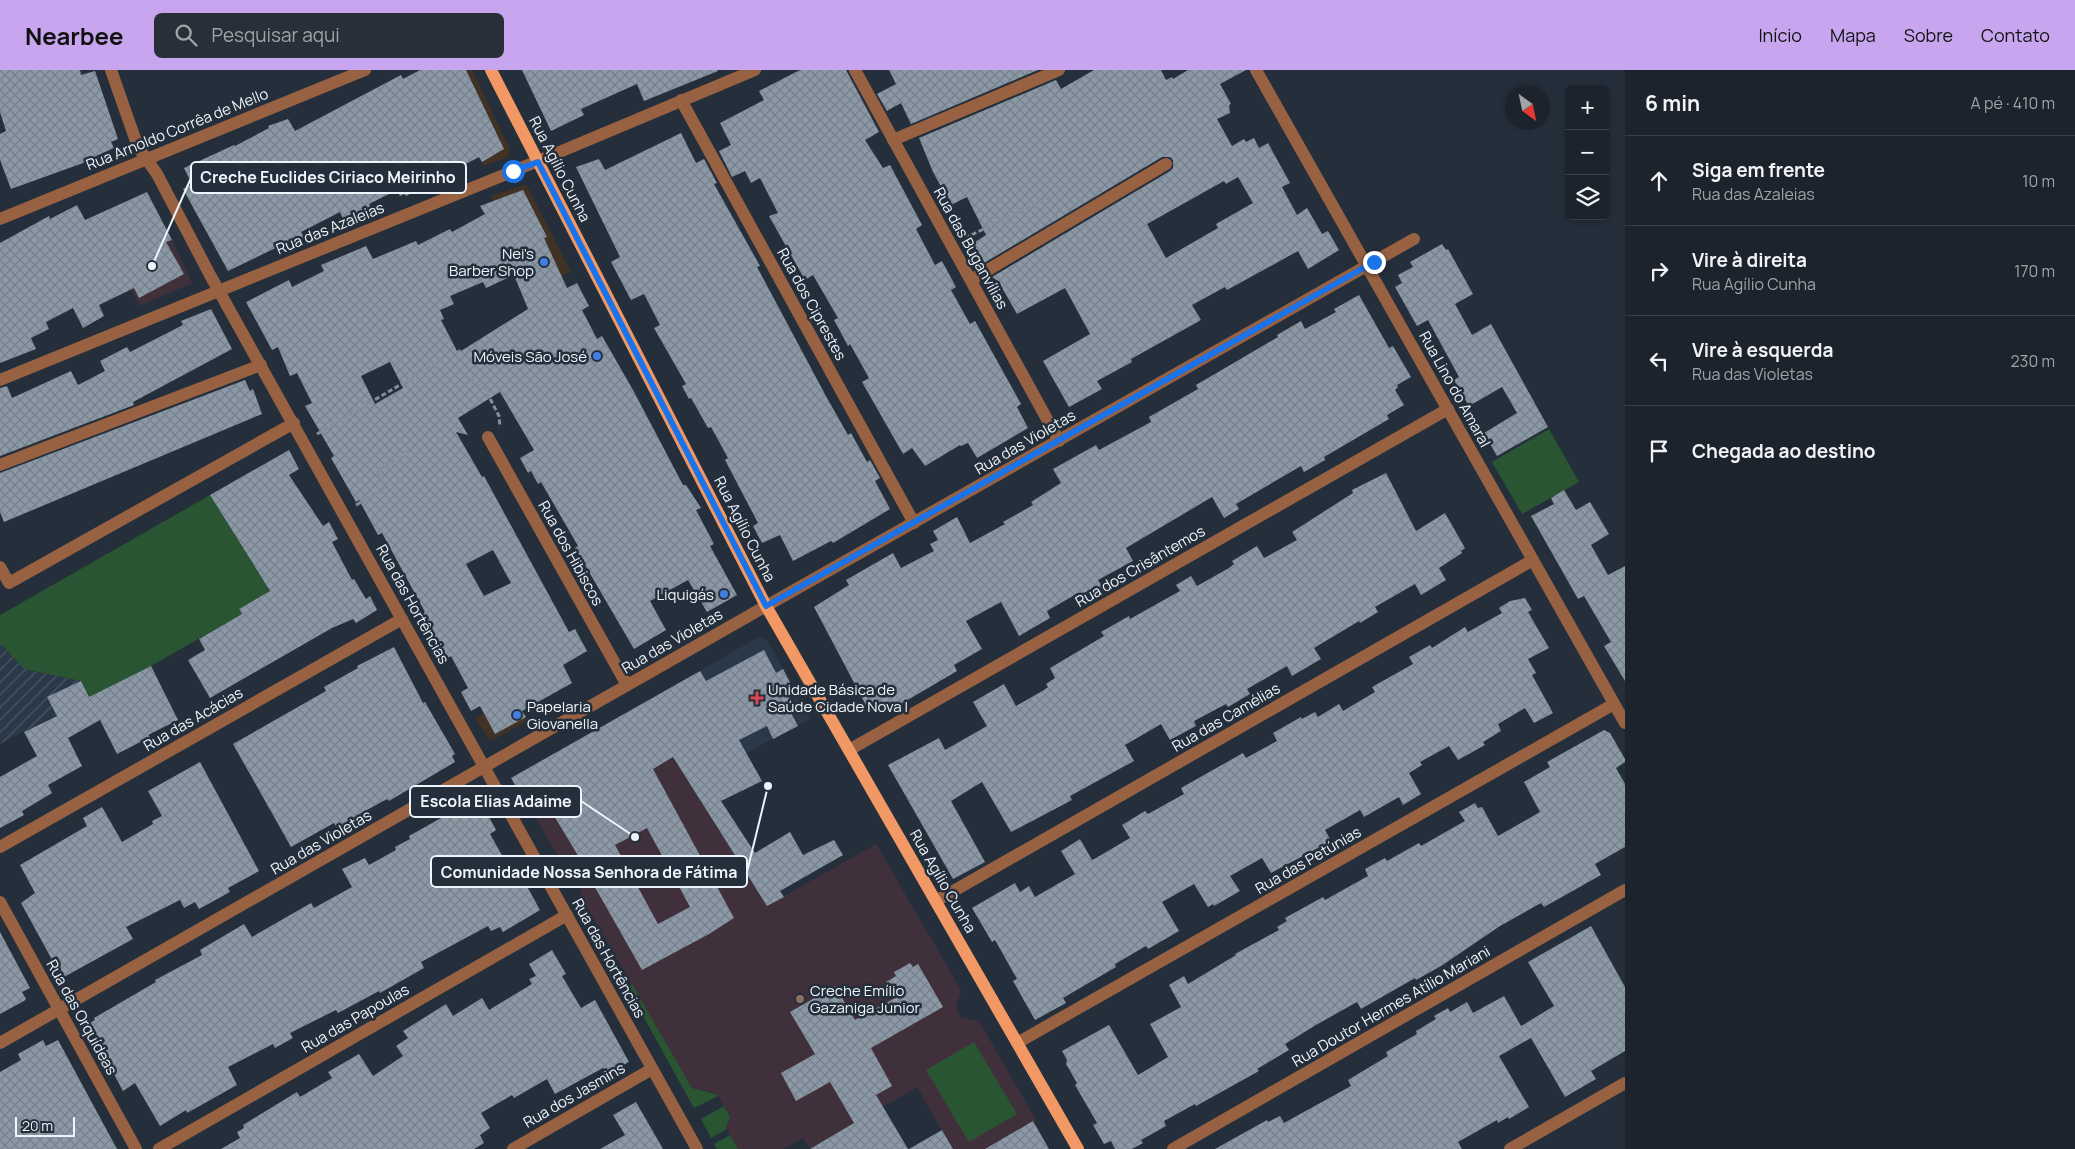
<!DOCTYPE html>
<html lang="pt">
<head>
<meta charset="utf-8">
<style>
  body { margin:0; font-family:Manrope,sans-serif; background:#292f38; color:#f1f3f6 }
  .controls { position:absolute; right:15px; top:15px; display:grid; overflow:hidden; border-radius:8px; box-shadow:0 2px 8px #0003 }
  .controls button { width:45px; height:45px; display:grid; place-items:center; padding:0; border:0; border-bottom:1px solid #3a4048; background:#1c232c; color:#f1f3f6; font:25px sans-serif }
  .compass { position:absolute; left:1505px; top:15px; width:45px; height:45px; border-radius:50%; background:#1c232c; box-shadow:0 2px 8px #0003; rotate:147deg }
  .scale { position:absolute; left:15px; bottom:12px; width:60px; box-sizing:border-box; padding-left:5px; border:2px solid #edf4fc; border-top:0; font-size:14px; line-height:18px; white-space:nowrap; color:#edf4fc; -webkit-text-stroke:4px #252f3b; paint-order:stroke }
  .stop { position:absolute; width:15px; height:15px; margin:-11px; border:4px solid #1a73e8; border-radius:50%; background:#fff }
  .stop.end { background:#1a73e8; border-color:#fff; box-shadow:0 1px 5px #0008 }
  .list { margin:0; padding:0; list-style:none }
  h2 { display:flex; justify-content:space-between; align-items:center; height:65px; margin:0; padding:0 20px; font-size:21px }
  h2 small { font-size:16px; font-weight:400; color:#a0a4a9 }
  .list li { display:grid; grid-template-columns:32px 1fr auto; gap:15px; align-items:center; box-sizing:border-box; height:90px; padding:0 20px; border-top:1px solid #3a4048 }
  .list b { display:block; font-size:19px; white-space:nowrap }
  .list p { margin:0; font-size:16px; white-space:nowrap; color:#a0a4a9 }
  .list em { font-size:16px; font-style:normal; color:#a0a4a9 }
  .icon { flex:none; width:28px; height:28px; fill:none; stroke:currentColor; stroke-width:2; stroke-linecap:round; stroke-linejoin:round }
  .map { position:relative; flex:none; width:1625px; height:1079px; overflow:hidden }
  header { display:flex; align-items:center; gap:30px; box-sizing:border-box; height:70px; padding:0 25px; background:#c8a6ef; color:#111 }
  header strong { font-size:24px }
  nav { display:flex; gap:28px; margin-inline-start:auto; font-size:18px }
  .search { width:350px; height:45px; background:#292f38; display:flex; align-items:center; gap:12px; box-sizing:border-box; padding:0 18px; border-radius:8px; color:#a0a4a9; font-size:19px }
  main { display:flex }
  aside { flex:1; background:#1c232c }
  .map>svg:first-child { display:block }
  .commercial { fill:#403325 }
  .industrial { fill:url(#industrial-furrows) }
  .education { fill:#40303b }
  .built { fill:#2a394a }
  .grass { fill:#295532 }
  .building { fill:url(#building-cross-hatch); fill-rule:evenodd }
  .lines { fill:none; stroke-linecap:round; stroke-linejoin:round }
  .path { stroke:#868e98; stroke-width:3; stroke-dasharray:5 2.5; stroke-linecap:butt }
  .minor { stroke:#976142; stroke-width:12 }
  .major { stroke:#f29865; stroke-width:12 }
  .route { stroke:#1a73e8; stroke-width:6 }
  .shop-dot { fill:#3f7fe0; stroke:#252f3b; stroke-width:2 }
  .health-dot { fill:#e0444e; stroke:#252f3b; stroke-width:2 }
  .education-dot { fill:#8d6e63; stroke:#252f3b; stroke-width:2 }
  .labels { text-anchor:middle; dominant-baseline:central; stroke-width:5; stroke-linejoin:round; paint-order:stroke }
  .street-label { font-size:15px; fill:#edf4fc; stroke:#252f3b }
  .poi-label { font-size:15px; fill:#edf4fc; stroke:#252f3b; text-anchor:end }
  .leader { fill:none; stroke:#edf4fc; stroke-width:2 }
  .callout-dot { fill:#edf4fc; stroke:#252f3b; stroke-width:2 }
  .callout { fill:#252f3b; stroke:#edf4fc; stroke-width:2 }
  .callout-label { font-size:16px; text-anchor:middle; font-weight:bold; fill:#edf4fc }
</style>
</head>
<body>
<header>
<strong>Nearbee</strong>
<div class="search"><svg class="icon" aria-label="search" viewBox="0 0 24 24"><circle cx="10" cy="10" r="6"/><path d="M15 15l6 6"/></svg>Pesquisar aqui</div>
<nav><a>Início</a><a>Mapa</a><a>Sobre</a><a>Contato</a></nav>
</header>
<main>
<div class="map">
<svg width="1625" height="1079" viewBox="0 0 1625 1079">
  <defs>
    <pattern id="industrial-furrows" width="10" height="10" patternUnits="userSpaceOnUse" patternTransform="scale(1.25)"><rect width="10" height="10" fill="#2a394a"/><path d="M-1 1l2-2M0 10L10 0M9 11l2-2" fill="none" stroke="#495665"/></pattern>
    <pattern id="building-cross-hatch" width="8" height="8" patternUnits="userSpaceOnUse" patternTransform="scale(1.25)"><rect width="8" height="8" fill="#8b98a6"/><path d="M0 0l8 8M0 8l8-8" fill="none" stroke="#77808b"/></pattern>
  </defs>
  <rect width="100%" height="100%" fill="#252f3b"/>
  <!-- commercial -->
  <g class="commercial">
    <polygon points="435,0 472,0 510,79 508,87 484,96"/>
    <polygon points="523,115 527,116 571,202 561,206 544,168 518,180 491,126"/>
    <polygon points="509,618 527,651 493,670 489,670 475,648 484,644 479,635"/>
  </g>
  <!-- industrial -->
  <polygon class="industrial" points="0,573 24,599 81,611 89,627 0,674"/>
  <!-- education -->
  <g class="education">
    <polygon points="167,159 192,213 140,236 112,183"/>
    <polygon points="643,633 678,696 767,836 876,774 961,920 956,938 961,948 979,951 1036,1050 985,1079 953,1079 917,1017 810,1079 803,1068 783,1079 738,1079 726,1057 730,1047 718,1026 716,1023 692,1018 579,823 582,820 563,786 559,788 513,710 514,707"/>
  </g>
  <!-- built -->
  <polygon class="built" points="758,567 767,570 810,649 746,683 700,601"/>
  <!-- grass -->
  <g class="grass">
    <polygon points="1549,359 1579,412 1522,444 1492,392"/>
    <polygon points="210,425 270,522 239,539 242,544 151,596 89,627 81,611 24,599 0,573 0,545"/>
    <polygon points="632,914 692,1018 716,1024 718,1026 694,1038 627,917"/>
    <polygon points="974,972 1017,1044 969,1072 926,1000"/>
    <polygon points="724,1036 730,1047 726,1057 727,1059 711,1068 701,1049"/>
    <polygon points="730,1065 738,1079 717,1079 714,1074"/>
  </g>
  <!-- building -->
  <g class="building">
    <polygon points="0,0 80,0 81,5 95,1 118,69 111,72 114,78 96,86 97,88 11,119 0,90 0,64 6,61 0,42"/>
    <polygon points="420,0 466,0 504,79 482,92 479,87 406,126 404,124 400,126 397,120 369,134 373,142 345,153 340,142 301,162 305,169 290,175 288,172 228,201 183,119 192,114 184,98 234,75 235,76 269,58 268,56 288,49 295,61 401,5 403,9"/>
    <polygon points="522,0 717,0 718,1 644,31 637,14 581,39 584,45 551,61"/>
    <polygon points="800,0 846,0 879,62 865,70 883,98 890,95 922,155 916,159 935,195 942,191 956,217 951,220 970,254 975,251 1021,334 1017,337 1028,358 977,388 968,373 961,376 960,375 925,396 912,378 903,384 862,312 869,308 850,274 848,276 834,250 838,248 813,205 805,210 769,146 778,143 760,108 751,113 745,101 732,107 719,81 731,75 720,53 764,30 759,21"/>
    <polygon points="889,0 1038,0 911,54 901,33 887,41 877,24 896,14"/>
    <path d="M1094,0H1161L1166,10L1172,7L1173,9L1188,0H1246L1220,14L1231,34L1229,35L1230,43L1217,49L1232,76L1244,69L1246,72L1254,68L1259,78L1268,73L1290,113L1282,117L1297,145L1307,138L1322,164L1328,161L1339,180L1308,199L1298,181L1227,220L1225,217L1192,235L1201,250L1131,289L1132,292L1097,311L1102,319L1069,337L1043,291L1090,264L1065,218L1017,244L998,211L992,207L1170,101L1173,98V90L1170,87H1162L984,193L972,174L986,165L967,127L951,135L933,102L919,68L1056,10L1061,19ZM1238,107L1253,133L1216,154L1218,158L1166,188L1147,154L1224,111L1226,114Z"/>
    <polygon points="681,63 696,93 704,89 717,113 714,114 760,196 757,197 827,328 848,365 851,363 867,392 870,390 880,408 875,411 890,439 833,473 831,471 793,491 780,465 762,473 753,456 758,453 725,390 728,388 711,357 708,358 691,328 689,329 682,316 686,314 654,258 660,255 644,224 631,230 611,192 620,187 576,97 599,89 605,100"/>
    <path d="M523,120L547,167L544,168L567,218L577,213L589,236L582,240L597,269L602,266L633,320L683,415H686L701,438L696,440L714,474L710,476L737,525L707,542L688,510L650,531L666,560L634,579L575,478L578,476L541,412L538,414L531,401L528,403L520,388L534,380L500,322L458,348L468,365L456,362L482,407L484,406L569,562L575,559L587,581L563,595L572,613L522,641L526,647L495,664L480,636L471,641L461,622L468,618L451,586L446,589L422,544L425,542L382,463L378,465L359,430L356,432L331,388L334,386L305,336L312,333L297,303L290,306L278,277L272,280L246,232L289,210L292,217L324,201L321,195L366,176L373,189L416,171L418,175L450,159L452,162L485,144L480,136ZM514,205L528,239L461,281L460,279L457,281L441,250L444,249L440,240L454,234L450,226L483,212L486,218ZM390,292L403,318L375,334L361,306ZM493,480L511,513L484,526L466,494Z"/>
    <polygon points="147,122 172,170 166,172 184,204 139,228 134,218 99,235 104,246 83,258 73,238 46,252 49,259 31,268 36,279 0,293 0,173 49,146 50,149 77,135 85,150"/>
    <polygon points="1442,174 1446,180 1448,179 1473,224 1455,234 1472,265 1491,254 1548,357 1497,386 1484,363 1517,343 1502,317 1469,336 1454,310 1459,307 1428,250 1417,256 1395,217 1402,213 1398,205 1413,197 1410,192"/>
    <polygon points="1359,225 1389,278 1393,276 1411,307 1397,315 1398,317 1395,320 1404,335 1387,345 1389,349 1324,387 1325,390 1304,402 1301,396 1236,434 1239,439 1224,448 1212,427 1126,478 1133,491 1098,510 1103,518 1082,530 1078,523 1047,541 1050,548 1019,566 1001,532 966,551 982,579 954,595 957,601 894,638 890,632 883,636 882,634 869,641 814,537 849,515 846,510 893,483 901,498 934,481 930,474 938,470 933,461 957,447 970,473 1005,454 1003,452 1033,435 1031,432 1061,413 1053,399 1096,375 1099,380 1151,352 1149,347 1198,319 1196,315 1278,267 1277,265 1301,251 1305,259 1336,242 1334,239"/>
    <polygon points="211,239 232,279 133,332 134,335 0,386 0,318 7,316 12,328 71,301 78,315 105,301 100,291 127,277 130,282 183,255 181,251"/>
    <polygon points="245,310 250,321 253,319 262,344 4,452 0,442 0,403"/>
    <polygon points="289,380 299,399 289,405 323,456 329,452 338,469 332,472 352,510 354,509 366,529 370,526 377,540 356,553 353,549 332,558 210,628 188,590 205,580 199,569 242,544 239,539 270,521 210,425"/>
    <polygon points="1386,403 1416,461 1445,443 1465,478 1461,481 1462,483 1439,498 1446,510 1421,525 1415,514 1375,537 1378,542 1360,553 1359,551 1314,578 1321,589 1292,606 1287,596 1247,619 1250,624 1228,637 1226,634 1194,651 1196,656 1170,670 1161,654 1125,675 1134,691 1070,726 1072,730 1011,762 982,712 951,731 985,792 953,809 888,695 939,668 945,680 987,656 973,632 1004,614 1016,636 1044,620 1048,617 1046,614 1055,608 1050,598 1104,566 1101,562 1129,546 1130,549 1180,521 1176,515 1191,506 1197,516 1229,498 1234,494 1232,491 1257,476 1264,488 1297,470 1292,462 1353,423 1352,420"/>
    <polygon points="1564,420 1576,440 1590,432 1609,464 1591,475 1608,505 1625,496 1625,611 1604,576 1611,572 1584,526 1578,529 1531,446 1554,434 1551,428"/>
    <polygon points="1525,528 1532,540 1528,542 1549,578 1528,589 1536,603 1532,605 1553,643 1534,653 1525,638 1498,654 1501,661 1483,672 1485,675 1458,690 1449,676 1420,692 1422,695 1409,703 1421,724 1403,735 1399,727 1364,747 1360,740 1325,760 1331,771 1271,803 1262,788 1230,806 1240,821 1214,836 1213,834 1208,837 1194,814 1162,832 1179,861 1148,879 1146,876 1115,894 1116,897 1063,928 1066,933 1035,950 1013,911 1017,909 995,870 992,872 972,838 1015,813 1020,822 1029,816 1035,827 1075,804 1061,781 1080,769 1092,790 1096,788 1130,768 1122,755 1145,741 1148,744 1184,724 1181,718 1243,683 1246,688 1277,671 1273,663 1301,647 1302,649 1315,642 1318,647 1339,634 1343,641 1375,622 1372,617 1413,594 1409,587 1430,575 1432,578 1465,557 1468,562 1502,543 1499,538 1510,531"/>
    <polygon points="394,577 423,633 425,632 455,684 452,686 455,692 389,731 387,729 356,746 358,749 338,760 334,753 291,777 233,674 326,621 324,617 358,598 357,596"/>
    <path d="M764,580L776,603L783,599L791,614L784,618L796,640L791,643L798,656L773,669L767,656L739,670L762,711L721,731L755,783L790,762L803,785L834,770L843,785L780,821L784,827L767,836L673,687L653,699L734,848L709,864L642,900L588,805L582,808L574,792L580,789L550,739L535,748L511,708L700,601L706,611ZM647,758L690,837L658,854L615,775Z"/>
    <polygon points="151,596 178,650 148,665 150,667 117,684 100,650 68,668 82,696 48,715 52,723 22,741 24,745 0,758 0,707 37,686 24,662 57,646 47,627 81,611 89,627"/>
    <polygon points="1604,660 1610,663 1625,689 1625,692 1616,698 1625,714 1625,777 1595,794 1601,805 1544,837 1541,833 1500,856 1441,896 1416,910 1415,908 1361,939 1357,932 1316,955 1285,974 1289,980 1257,999 1259,1001 1196,1036 1195,1034 1164,1051 1166,1056 1141,1070 1143,1073 1132,1079 1115,1079 1111,1071 1104,1074 1093,1055 1097,1053 1075,1015 1077,1013 1066,994 1067,990 1062,981 1109,955 1138,1005 1168,987 1150,954 1181,937 1169,915 1184,906 1188,914 1236,885 1235,884 1279,860 1277,857 1287,851 1285,848 1323,827 1325,830 1368,806 1365,799 1385,788 1387,791 1419,773 1421,776 1465,751 1459,742 1475,733 1478,738 1482,737 1498,766 1540,742 1524,712 1550,697 1547,692"/>
    <polygon points="200,692 259,801 228,818 230,822 199,839 195,832 184,838 180,830 126,857 133,869 62,908 21,833 35,823 20,795 87,756 83,748 102,737 122,772 153,754 152,751 162,746 148,721"/>
    <polygon points="475,721 496,760 490,764 512,803 518,800 540,840 503,862 500,857 491,861 488,856 421,892 424,898 380,923 379,921 338,943 336,940 290,963 293,968 275,978 273,974 228,997 237,1015 187,1043 186,1040 160,1056 135,1013 123,1021 108,993 110,992 88,954 95,950 94,948 156,912 155,910 202,885 200,880 244,854 252,867 311,833 314,838 352,817 342,799 365,788 369,795 396,780 395,777 410,769 409,766 450,743 447,737"/>
    <polygon points="1591,856 1625,917 1625,981 1591,1001 1596,1009 1565,1027 1531,968 1499,986 1529,1037 1509,1049 1508,1047 1498,1053 1497,1050 1458,1072 1462,1079 1215,1079 1267,1050 1268,1052 1280,1046 1284,1053 1351,1016 1348,1010 1388,986 1386,982 1417,964 1416,961 1436,949 1434,946 1448,938 1450,942 1467,932 1473,943 1504,926 1521,956 1554,936 1528,892"/>
    <polygon points="0,862 30,918 22,922 26,929 24,931 0,944"/>
    <polygon points="552,880 566,904 562,906 581,938 595,930 629,992 607,1004 603,998 555,1024 547,1009 514,1028 512,1025 481,1043 490,1058 480,1065 484,1073 474,1079 221,1079 240,1068 237,1062 244,1058 243,1055 297,1022 300,1027 332,1008 328,1002 359,984 373,1006 403,986 396,976 408,968 403,961 446,934 453,946 482,928 489,940 532,914 529,909 536,906 529,894"/>
    <polygon points="910,893 913,897 918,894 943,937 871,978 892,1016 876,1025 908,1079 810,1079 854,1053 830,1012 796,1031 781,1003 815,984 790,942 835,916 855,950 895,928 886,912 896,906 894,902"/>
    <polygon points="43,970 46,976 58,970 117,1079 0,1079 0,1002 21,990 18,984"/>
    <polygon points="636,1032 663,1079 600,1079 625,1065 613,1045"/>
    <polygon points="1033,1051 1049,1079 985,1079"/>
    <polygon points="942,1060 953,1079 909,1079"/>
  </g>
  <g class="lines">
    <!-- path -->
    <g class="path">
      <polyline points="965,168 1050,127"/>
      <polyline points="471,308 477,315 484,317 499,346 500,357"/>
      <polyline points="317,364 437,293"/>
      <polyline points="356,435 384,419 385,416 378,404 379,399 410,381"/>
    </g>
    <!-- minor -->
    <g class="minor">
      <polyline points="111,0 138,77 157,104 210,205 697,1079"/>
      <polyline points="855,0 1059,371"/>
      <polyline points="1256,0 1625,653"/>
      <polyline points="681,30 914,453"/>
      <polyline points="893,70 1059,0"/>
      <polyline points="0,149 365,0"/>
      <polyline points="971,210 1166,94"/>
      <polyline points="0,310 538,91 755,0"/>
      <polyline points="488,367 627,615"/>
      <polyline points="0,395 261,295"/>
      <polyline points="0,497 9,513 294,353"/>
      <polyline points="849,680 1448,339"/>
      <polyline points="0,777 402,549"/>
      <polyline points="936,831 1533,490"/>
      <polyline points="0,832 136,1079"/>
      <polyline points="0,973 752,544 1414,169"/>
      <polyline points="1017,973 1614,634"/>
      <polyline points="159,1079 567,845"/>
      <polyline points="513,1079 652,999"/>
      <polyline points="1173,1079 1625,820"/>
      <polyline points="1510,1079 1625,1013"/>
    </g>
    <!-- major -->
    <polyline class="major" points="491,0 766,536 1078,1079"/>
  </g>
  <g class="lines">
    <!-- route -->
    <polyline class="route" points="513,101 538,92 766,536 1374,192"/>
  </g>
  <!-- markers -->
  <g class="shop-dot">
    <circle cx="544" cy="192" r="5"/>
    <circle cx="597" cy="286" r="5"/>
    <circle cx="724" cy="524" r="5"/>
    <circle cx="517" cy="645" r="5"/>
  </g>
  <path class="health-dot" d="M754.5 620.5h5v5h5v5h-5v5h-5v-5h-5v-5h5z"/>
  <circle class="education-dot" cx="800" cy="929" r="5"/>
  <g class="labels">
    <!-- street labels -->
    <g class="street-label">
      <text transform="translate(177 59) rotate(-22)">Rua Arnoldo Corrêa de Mello</text>
      <text transform="translate(560 99) rotate(63)">Rua Agílio Cunha</text>
      <text transform="translate(330 158) rotate(-22)">Rua das Azaleias</text>
      <text transform="translate(971 178) rotate(61)">Rua das Buganvílias</text>
      <text transform="translate(812 234) rotate(61)">Rua dos Ciprestes</text>
      <text transform="translate(1455 319) rotate(61)">Rua Lino do Amaral</text>
      <text transform="translate(1025 372) rotate(-30)">Rua das Violetas</text>
      <text transform="translate(745 459) rotate(63)">Rua Agílio Cunha</text>
      <text transform="translate(571 483) rotate(61)">Rua dos Hibiscos</text>
      <text transform="translate(1140 496) rotate(-30)">Rua dos Crisântemos</text>
      <text transform="translate(413 534) rotate(61)">Rua das Hortências</text>
      <text transform="translate(672 571) rotate(-30)">Rua das Violetas</text>
      <text transform="translate(1226 647) rotate(-30)">Rua das Camélias</text>
      <text transform="translate(193 649) rotate(-30)">Rua das Acácias</text>
      <text transform="translate(321 772) rotate(-30)">Rua das Violetas</text>
      <text transform="translate(1308 790) rotate(-30)">Rua das Petúnias</text>
      <text transform="translate(943 811) rotate(60)">Rua Agílio Cunha</text>
      <text transform="translate(609 888) rotate(61)">Rua das Hortências</text>
      <text transform="translate(1391 936) rotate(-30)">Rua Doutor Hermes Atílio Mariani</text>
      <text transform="translate(82 947) rotate(61)">Rua das Orquídeas</text>
      <text transform="translate(355 948) rotate(-30)">Rua das Papoulas</text>
      <text transform="translate(574 1025) rotate(-30)">Rua dos Jasmins</text>
    </g>
    <!-- poi labels -->
    <g class="poi-label">
      <text x="534" y="183">Nei's<tspan x="534" dy="17">Barber Shop</tspan></text>
      <text x="587" y="286">Móveis São José</text>
      <text x="714" y="524">Liquigás</text>
      <text x="768" y="619" text-anchor="start">Unidade Básica de<tspan x="768" dy="17">Saúde Cidade Nova I</tspan></text>
      <text x="527" y="636" text-anchor="start">Papelaria<tspan x="527" dy="17">Giovanella</tspan></text>
      <text x="810" y="920" text-anchor="start">Creche Emílio<tspan x="810" dy="17">Gazaniga Junior</tspan></text>
    </g>
  </g>
  <!-- callouts -->
  <path class="leader" d="M152 196L191 108M635 767L581 731M768 716L747 802"/>
  <g class="callout-dot">
    <circle cx="152" cy="196" r="5"/>
    <circle cx="635" cy="767" r="5"/>
    <circle cx="768" cy="716" r="5"/>
  </g>
  <g class="callout">
    <rect x="191" y="92" width="275" height="31" rx="5"/>
    <rect x="410" y="716" width="171" height="31" rx="5"/>
    <rect x="431" y="786" width="316" height="31" rx="5"/>
  </g>
  <g class="callout-label">
    <text x="328" y="113">Creche Euclides Ciriaco Meirinho</text>
    <text x="496" y="737">Escola Elias Adaime</text>
    <text x="589" y="808">Comunidade Nossa Senhora de Fátima</text>
  </g>
</svg>
<div class="controls">
<button>+</button>
<button>−</button>
<button><svg class="icon" aria-label="layers" viewBox="0 0 24 24"><path d="M12 4l9 5-9 5-9-5zM3 14l9 5 9-5"/></svg></button>
</div>
<svg class="compass" viewBox="-18 -18 36 36"><path d="M0-13l5 13h-10z" fill="#e53935"/><path d="M0 13l5-13h-10z" fill="#a0a4a9"/></svg>
<div class="scale">20 m</div>
<div class="stop" style="left:513px;top:101px"></div>
<div class="stop end" style="left:1374px;top:192px"></div>
</div>
<aside>
<h2>6 min<small>A pé · 410 m</small></h2>
<ul class="list">
<li><svg class="icon" aria-label="ahead" viewBox="0 0 24 24"><path d="M12 20V5M6 11l6-6 6 6"/></svg><div><b>Siga em frente</b><p>Rua das Azaleias</p></div><em>10 m</em></li>
<li><svg class="icon" aria-label="right" viewBox="0 0 24 24"><path d="M7 20v-9h11M14 6l5 5-5 5"/></svg><div><b>Vire à direita</b><p>Rua Agílio Cunha</p></div><em>170 m</em></li>
<li><svg class="icon" aria-label="left" viewBox="0 0 24 24"><path d="M17 20v-9H6M10 6l-5 5 5 5"/></svg><div><b>Vire à esquerda</b><p>Rua das Violetas</p></div><em>230 m</em></li>
<li><svg class="icon" aria-label="arrive" viewBox="0 0 24 24"><path d="M6 21V4h12l-3 4 3 4H6"/></svg><div><b>Chegada ao destino</b></div></li>
</ul>
</aside>
</main>
</body>
</html>
